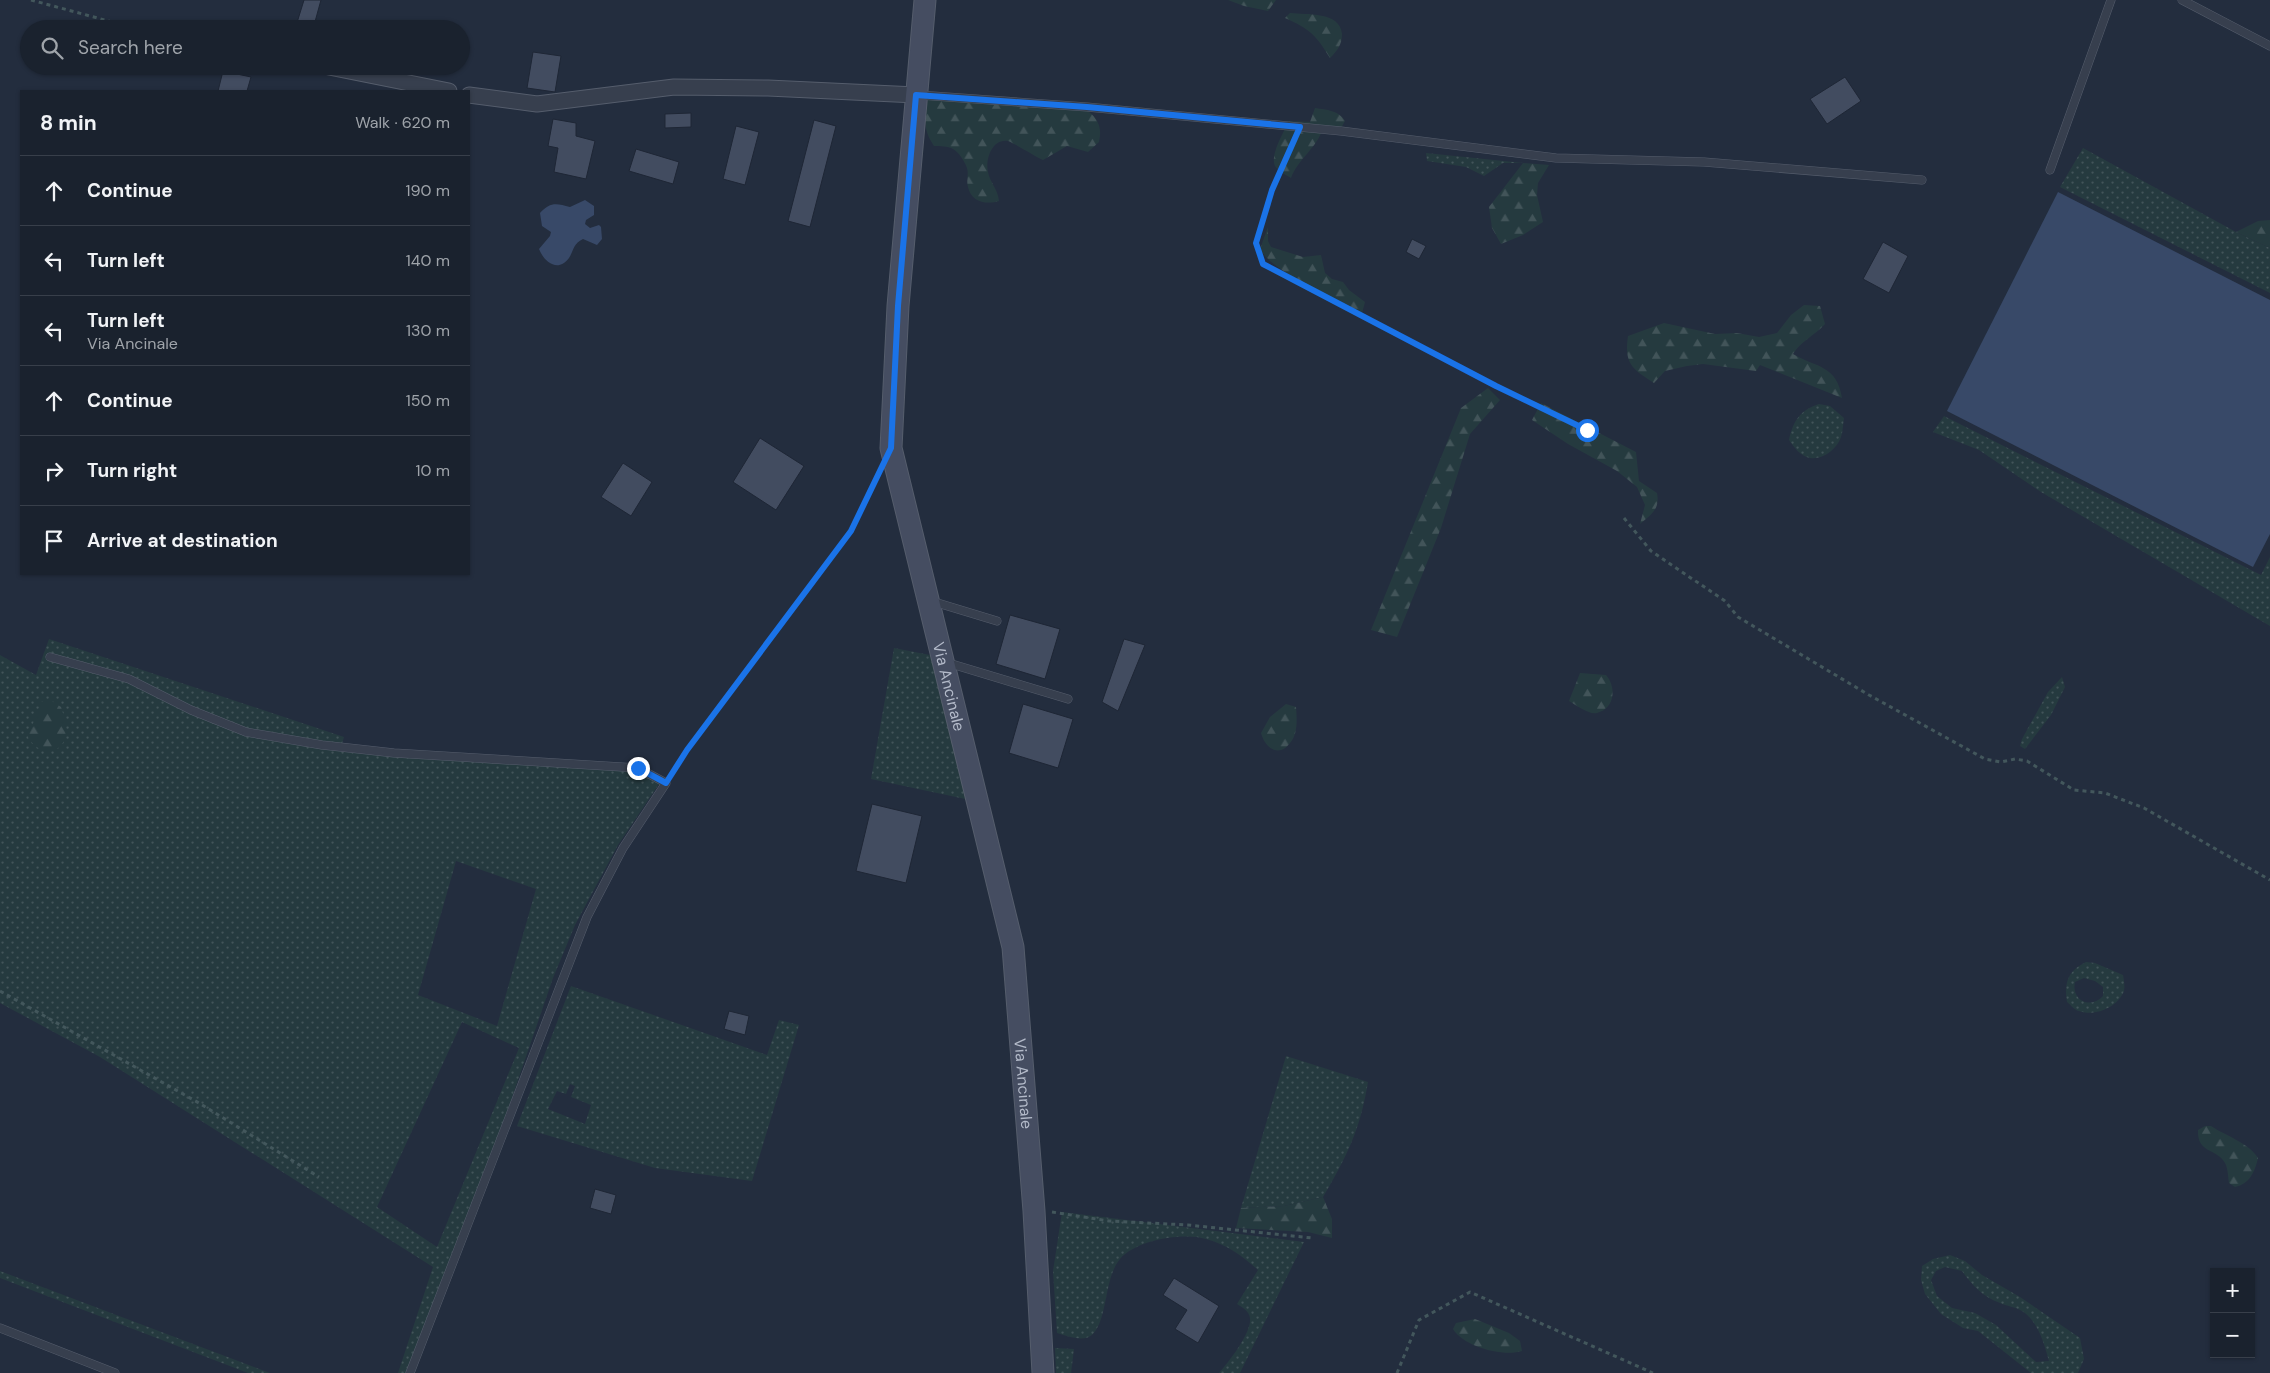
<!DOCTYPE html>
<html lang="en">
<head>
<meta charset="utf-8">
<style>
  body { margin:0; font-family:"DM Sans",sans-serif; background:#232a36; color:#f1f3f6 }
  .controls { position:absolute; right:15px; bottom:15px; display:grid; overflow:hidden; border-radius:0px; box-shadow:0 1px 4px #0004 }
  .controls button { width:45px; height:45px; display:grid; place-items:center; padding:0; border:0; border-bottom:1px solid #383f4a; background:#1a222e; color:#f1f3f6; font:25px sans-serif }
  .stop { position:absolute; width:15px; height:15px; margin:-11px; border:4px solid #1a73e8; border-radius:50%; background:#fff }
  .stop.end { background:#1a73e8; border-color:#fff; box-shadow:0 1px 5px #0008 }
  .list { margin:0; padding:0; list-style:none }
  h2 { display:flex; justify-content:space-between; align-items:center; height:65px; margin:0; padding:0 20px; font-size:21px }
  h2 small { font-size:16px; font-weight:400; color:#9fa4aa }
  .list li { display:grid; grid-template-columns:32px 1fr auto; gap:15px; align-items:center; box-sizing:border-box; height:70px; padding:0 20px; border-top:1px solid #383f4a }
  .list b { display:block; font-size:19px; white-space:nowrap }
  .list p { margin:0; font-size:16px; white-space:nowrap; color:#9fa4aa }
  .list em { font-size:16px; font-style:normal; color:#9fa4aa }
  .icon { flex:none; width:28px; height:28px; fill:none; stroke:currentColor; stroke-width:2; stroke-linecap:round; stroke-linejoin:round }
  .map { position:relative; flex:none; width:2270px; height:1373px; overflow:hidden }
  .search { position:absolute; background:#1a222e; box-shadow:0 1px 4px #0004; left:20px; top:20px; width:450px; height:55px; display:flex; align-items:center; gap:12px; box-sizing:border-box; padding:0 18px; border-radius:28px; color:#9fa4aa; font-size:19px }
  .panel { position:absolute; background:#1a222e; box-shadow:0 1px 4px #0004; left:20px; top:90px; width:450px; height:485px; border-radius:0px }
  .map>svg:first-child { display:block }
  .grass { fill:url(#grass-dots); fill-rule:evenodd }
  .forest { fill:url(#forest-firs) }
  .water { fill:#384968 }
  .building { fill:#424c60; stroke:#1e2635 }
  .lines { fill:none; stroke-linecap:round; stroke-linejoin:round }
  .service-casing { stroke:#555d6c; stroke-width:9 }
  .minor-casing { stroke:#555d6c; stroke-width:17 }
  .secondary-casing { stroke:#555d6c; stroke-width:23 }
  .path { stroke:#43575c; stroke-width:3; stroke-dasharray:4 4; stroke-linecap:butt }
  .service { stroke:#373f4e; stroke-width:8 }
  .minor { stroke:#373f4e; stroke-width:15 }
  .secondary { stroke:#454d61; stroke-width:21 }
  .route { stroke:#1a73e8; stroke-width:6 }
  .labels { text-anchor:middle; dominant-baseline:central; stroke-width:4; stroke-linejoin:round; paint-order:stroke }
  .street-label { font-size:16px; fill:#b3bac9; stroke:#1c2433 }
</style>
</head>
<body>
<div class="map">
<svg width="2270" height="1373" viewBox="0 0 2270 1373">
  <defs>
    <pattern id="grass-dots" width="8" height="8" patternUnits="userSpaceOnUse" patternTransform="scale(1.25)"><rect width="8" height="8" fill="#253a3f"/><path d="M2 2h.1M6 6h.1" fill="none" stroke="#425459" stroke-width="1.8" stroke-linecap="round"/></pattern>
    <pattern id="forest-firs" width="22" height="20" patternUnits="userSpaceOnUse" patternTransform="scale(1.25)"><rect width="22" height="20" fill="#253a3f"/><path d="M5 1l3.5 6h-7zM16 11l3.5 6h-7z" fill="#425459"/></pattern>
  </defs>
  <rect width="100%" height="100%" fill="#232d3e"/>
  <!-- grass -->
  <g class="grass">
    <polygon points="2083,148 2236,232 2270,248 2270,293 2060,187"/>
    <polygon points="1426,153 1523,163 1503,163 1484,176 1466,167 1427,161"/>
    <path d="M1819,404L1830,406L1844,418C1843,424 1843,431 1841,437C1837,449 1823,460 1810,458C1800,456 1794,447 1789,440C1793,421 1800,410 1819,404Z"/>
    <polygon points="1944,416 2261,575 2270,557 2270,626 2041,492 1979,450 1933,432"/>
    <path d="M49,639L344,737L341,747L638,769L661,781L618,845L575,925L553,978L493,1153L409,1373H398L433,1267L100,1057L0,1003V655L36,675ZM456,861L536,889L497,1026L418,995ZM462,1022L519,1048L437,1247L377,1207Z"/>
    <polygon points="894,648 935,656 970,800 871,779"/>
    <polygon points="2062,677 2065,687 2051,715 2025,749 2020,746 2022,739 2048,692"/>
    <path d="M2086,962L2095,963L2123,975C2124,980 2125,986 2124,991C2118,1007 2095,1017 2079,1011C2074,1010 2071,1005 2067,1002C2064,982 2068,971 2086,962ZM2084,978L2095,981L2103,987V996C2090,1010 2071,1000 2075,982Z"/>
    <path d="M571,986L767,1055L779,1020L799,1025L752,1181L655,1168L517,1126ZM570,1084L575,1086L571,1097L591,1105L585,1124L548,1109L557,1091L566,1094Z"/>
    <path d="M1286,1056L1368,1082C1360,1130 1347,1156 1323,1197L1284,1206L1241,1208Z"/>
    <path d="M1062,1212L1304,1242L1240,1373H1219C1229,1362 1252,1332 1250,1318C1249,1311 1242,1307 1237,1304L1258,1270C1244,1257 1226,1244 1206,1239C1183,1232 1136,1240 1120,1259C1104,1278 1108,1318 1093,1334C1085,1343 1067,1336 1057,1333L1053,1271Z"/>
    <path d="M1950,1255L1965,1261L1982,1275L2020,1297L2080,1338L2084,1359L2078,1373H2031L1978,1331L1963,1328L1941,1314L1925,1294L1921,1280L1922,1266L1933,1259ZM1945,1267L1962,1271C1972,1285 1983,1297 2000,1303C2006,1306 2016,1307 2022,1311C2038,1321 2044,1343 2049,1361L2036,1362L1996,1325L1975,1313L1952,1308L1937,1296L1931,1280L1936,1271Z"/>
    <polygon points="0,1271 270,1373 248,1373 0,1278"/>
    <polygon points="1055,1348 1074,1349 1071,1373 1056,1373"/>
  </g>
  <!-- forest -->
  <g class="forest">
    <polygon points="1228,0 1276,0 1268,11 1244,6"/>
    <path d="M1290,13C1306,15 1340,11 1342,34C1342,45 1337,51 1330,58C1316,35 1310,29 1285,18Z"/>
    <path d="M928,98L1088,111C1099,120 1102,128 1099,142L1088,152L1067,146L1043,160C1036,157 1012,142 1008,141C992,138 985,160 988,172C990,183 998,189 999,201C986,205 971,202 968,187C966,181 969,174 967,168C965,162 959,152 953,149C948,146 940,146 934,146C922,128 925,119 928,98Z"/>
    <path d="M1315,108C1327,110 1338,110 1345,121L1341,128H1323C1317,148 1298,159 1291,178C1286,175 1278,171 1275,166C1270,154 1284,132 1289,121L1310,122Z"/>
    <polygon points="1523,163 1549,165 1538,183 1537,195 1543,222 1523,235 1501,244 1492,228 1489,207"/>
    <polygon points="2270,220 2270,248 2236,232 2258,221"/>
    <path d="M1268,227V241L1271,247L1303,257L1321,255L1325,273L1332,279L1343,282L1349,290L1365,302L1362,313C1336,298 1273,273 1260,249Z"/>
    <path d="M1804,305L1820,306L1825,324C1814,336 1801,341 1793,354C1817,368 1837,365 1842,398L1760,365L1756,371L1703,364L1687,366L1665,371L1654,383C1632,369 1624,364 1628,336L1664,323L1715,334L1737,333L1759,337L1777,333L1791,315Z"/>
    <polygon points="1488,388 1500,400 1470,434 1441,528 1397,637 1371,630 1461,408"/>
    <path d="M1541,403L1636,452L1639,481L1657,493C1660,509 1652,514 1640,524L1645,505L1637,487L1617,471L1568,444L1532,420Z"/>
    <path d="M1580,673L1606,675C1616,686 1616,708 1597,713C1589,715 1576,705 1569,701Z"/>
    <path d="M49,699L61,707C63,714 67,723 66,731C65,756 39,757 28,737L41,702Z"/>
    <path d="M1286,704L1296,707C1297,719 1298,734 1290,743C1279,758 1265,748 1261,733L1270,717Z"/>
    <path d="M2205,1126H2211C2226,1136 2249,1143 2258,1158C2255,1171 2250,1184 2235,1187L2229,1183C2228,1177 2228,1168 2225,1163C2217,1148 2197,1154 2198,1130Z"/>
    <polygon points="1323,1197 1332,1219 1332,1238 1308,1232 1236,1228 1241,1208 1284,1206"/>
    <path d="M1475,1319L1509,1333L1520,1341L1522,1351C1503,1357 1464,1347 1453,1329L1456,1323Z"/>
  </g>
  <!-- water -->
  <g class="water">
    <polygon points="2058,192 2270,300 2270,534 2253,567 1947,411"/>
    <path d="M585,200L594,206V215L586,220L585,224L590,228L599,225L601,227L602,239L597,245L583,239C573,244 574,250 569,258C558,273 544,262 539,249L550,236L551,232L542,226L540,213C550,202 556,203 570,207Z"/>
  </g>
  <!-- building -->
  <g class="building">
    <polygon points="304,0 321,0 313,29 295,29"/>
    <polygon points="533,52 561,56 555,92 527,88"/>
    <polygon points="223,71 251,77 247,91 218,91"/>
    <polygon points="1845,77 1861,101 1827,124 1810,99"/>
    <polygon points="691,113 691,127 665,128 665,114"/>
    <polygon points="553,119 576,123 576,136 595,141 586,179 554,172 558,148 548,146"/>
    <polygon points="814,120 836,126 810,227 788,221"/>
    <polygon points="736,126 759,132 745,185 723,179"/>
    <polygon points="636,149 679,162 673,184 629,171"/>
    <polygon points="1412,239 1426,246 1419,259 1406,252"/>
    <polygon points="1883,242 1908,256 1889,293 1863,279"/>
    <polygon points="760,438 804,466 776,510 733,482"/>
    <polygon points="623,463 652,482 631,516 601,497"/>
    <polygon points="1010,615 1060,629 1045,679 996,664"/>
    <polygon points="1124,639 1145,645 1118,711 1102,702"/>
    <polygon points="1023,704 1073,719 1058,768 1009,753"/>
    <polygon points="872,804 922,816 906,883 856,871"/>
    <polygon points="729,1011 749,1016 745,1035 724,1029"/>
    <polygon points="595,1189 616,1195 611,1214 590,1208"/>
    <polygon points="1174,1278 1219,1306 1198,1343 1175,1329 1187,1310 1163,1295"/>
  </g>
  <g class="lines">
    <defs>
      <g id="service">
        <polyline points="2182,0 2270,46"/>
        <polyline points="919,95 1087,107 1341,131 1556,158 1704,162 1922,180"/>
        <polyline points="2050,170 2111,0"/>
        <polyline points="931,601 997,621"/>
        <polyline points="50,657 129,679 191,710 246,732 322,745 394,753 638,768 666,783 623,848 587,917 410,1373"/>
        <polyline points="945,662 1068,699"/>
        <polyline points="0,1328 115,1373"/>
      </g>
      <g id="minor">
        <polyline points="324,66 449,91"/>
        <polyline points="469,95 537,104 674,87 768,88 916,95"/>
      </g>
      <g id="secondary">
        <path id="s1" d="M925,0L898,306L891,448L1013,947L1034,1211L1043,1373"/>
      </g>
    </defs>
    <!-- service casing -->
    <use href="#service" class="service-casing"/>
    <!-- minor casing -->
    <use href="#minor" class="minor-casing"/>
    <!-- secondary casing -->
    <use href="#secondary" class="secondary-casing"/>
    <!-- path -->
    <g class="path">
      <polyline points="31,0 138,29"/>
      <polyline points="1294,139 1272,190 1256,243 1263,264 1496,386 1587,430"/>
      <polyline points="1624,518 1651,551 1725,601 1738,617 1869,695 1985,759 2001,762 2015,759 2027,761 2074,790 2105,793 2144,808 2270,880"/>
      <polyline points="673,773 687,750 851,531 877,476"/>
      <polyline points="0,991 199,1103 319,1177"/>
      <polyline points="1052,1212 1109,1221 1188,1225 1312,1238"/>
      <polyline points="1397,1373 1419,1320 1470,1292 1653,1373"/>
    </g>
    <!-- service -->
    <use href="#service" class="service"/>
    <!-- minor -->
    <use href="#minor" class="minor"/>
    <!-- secondary -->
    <use href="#secondary" class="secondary"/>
  </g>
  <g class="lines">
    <!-- route -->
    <polyline class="route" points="638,768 666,783 687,750 851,531 891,448 898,306 916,95 1087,107 1300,127 1272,190 1256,243 1263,264 1496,386 1587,430"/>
  </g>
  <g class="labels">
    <!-- street labels -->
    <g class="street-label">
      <text stroke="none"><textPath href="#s1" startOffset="695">Via Ancinale</textPath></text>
      <text stroke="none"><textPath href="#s1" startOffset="1100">Via Ancinale</textPath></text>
    </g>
  </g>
</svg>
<div class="controls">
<button>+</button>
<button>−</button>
</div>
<div class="stop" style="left:1587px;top:430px"></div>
<div class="stop end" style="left:638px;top:768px"></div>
<div class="search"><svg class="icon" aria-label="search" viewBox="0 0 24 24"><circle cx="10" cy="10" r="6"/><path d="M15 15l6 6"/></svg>Search here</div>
<section class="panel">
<h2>8 min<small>Walk · 620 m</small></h2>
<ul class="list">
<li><svg class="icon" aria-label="ahead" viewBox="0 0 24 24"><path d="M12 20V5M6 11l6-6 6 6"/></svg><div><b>Continue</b></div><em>190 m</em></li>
<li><svg class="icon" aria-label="left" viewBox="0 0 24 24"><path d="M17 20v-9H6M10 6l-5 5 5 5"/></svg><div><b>Turn left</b></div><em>140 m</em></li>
<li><svg class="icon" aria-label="left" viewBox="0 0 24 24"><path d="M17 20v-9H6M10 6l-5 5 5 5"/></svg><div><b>Turn left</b><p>Via Ancinale</p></div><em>130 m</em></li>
<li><svg class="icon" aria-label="ahead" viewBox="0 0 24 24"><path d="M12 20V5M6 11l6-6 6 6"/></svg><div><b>Continue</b></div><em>150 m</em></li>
<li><svg class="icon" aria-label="right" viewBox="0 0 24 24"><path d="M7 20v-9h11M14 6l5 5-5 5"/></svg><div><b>Turn right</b></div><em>10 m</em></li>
<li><svg class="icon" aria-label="arrive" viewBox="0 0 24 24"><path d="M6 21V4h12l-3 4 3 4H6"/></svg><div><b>Arrive at destination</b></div></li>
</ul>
</section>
</div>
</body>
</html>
